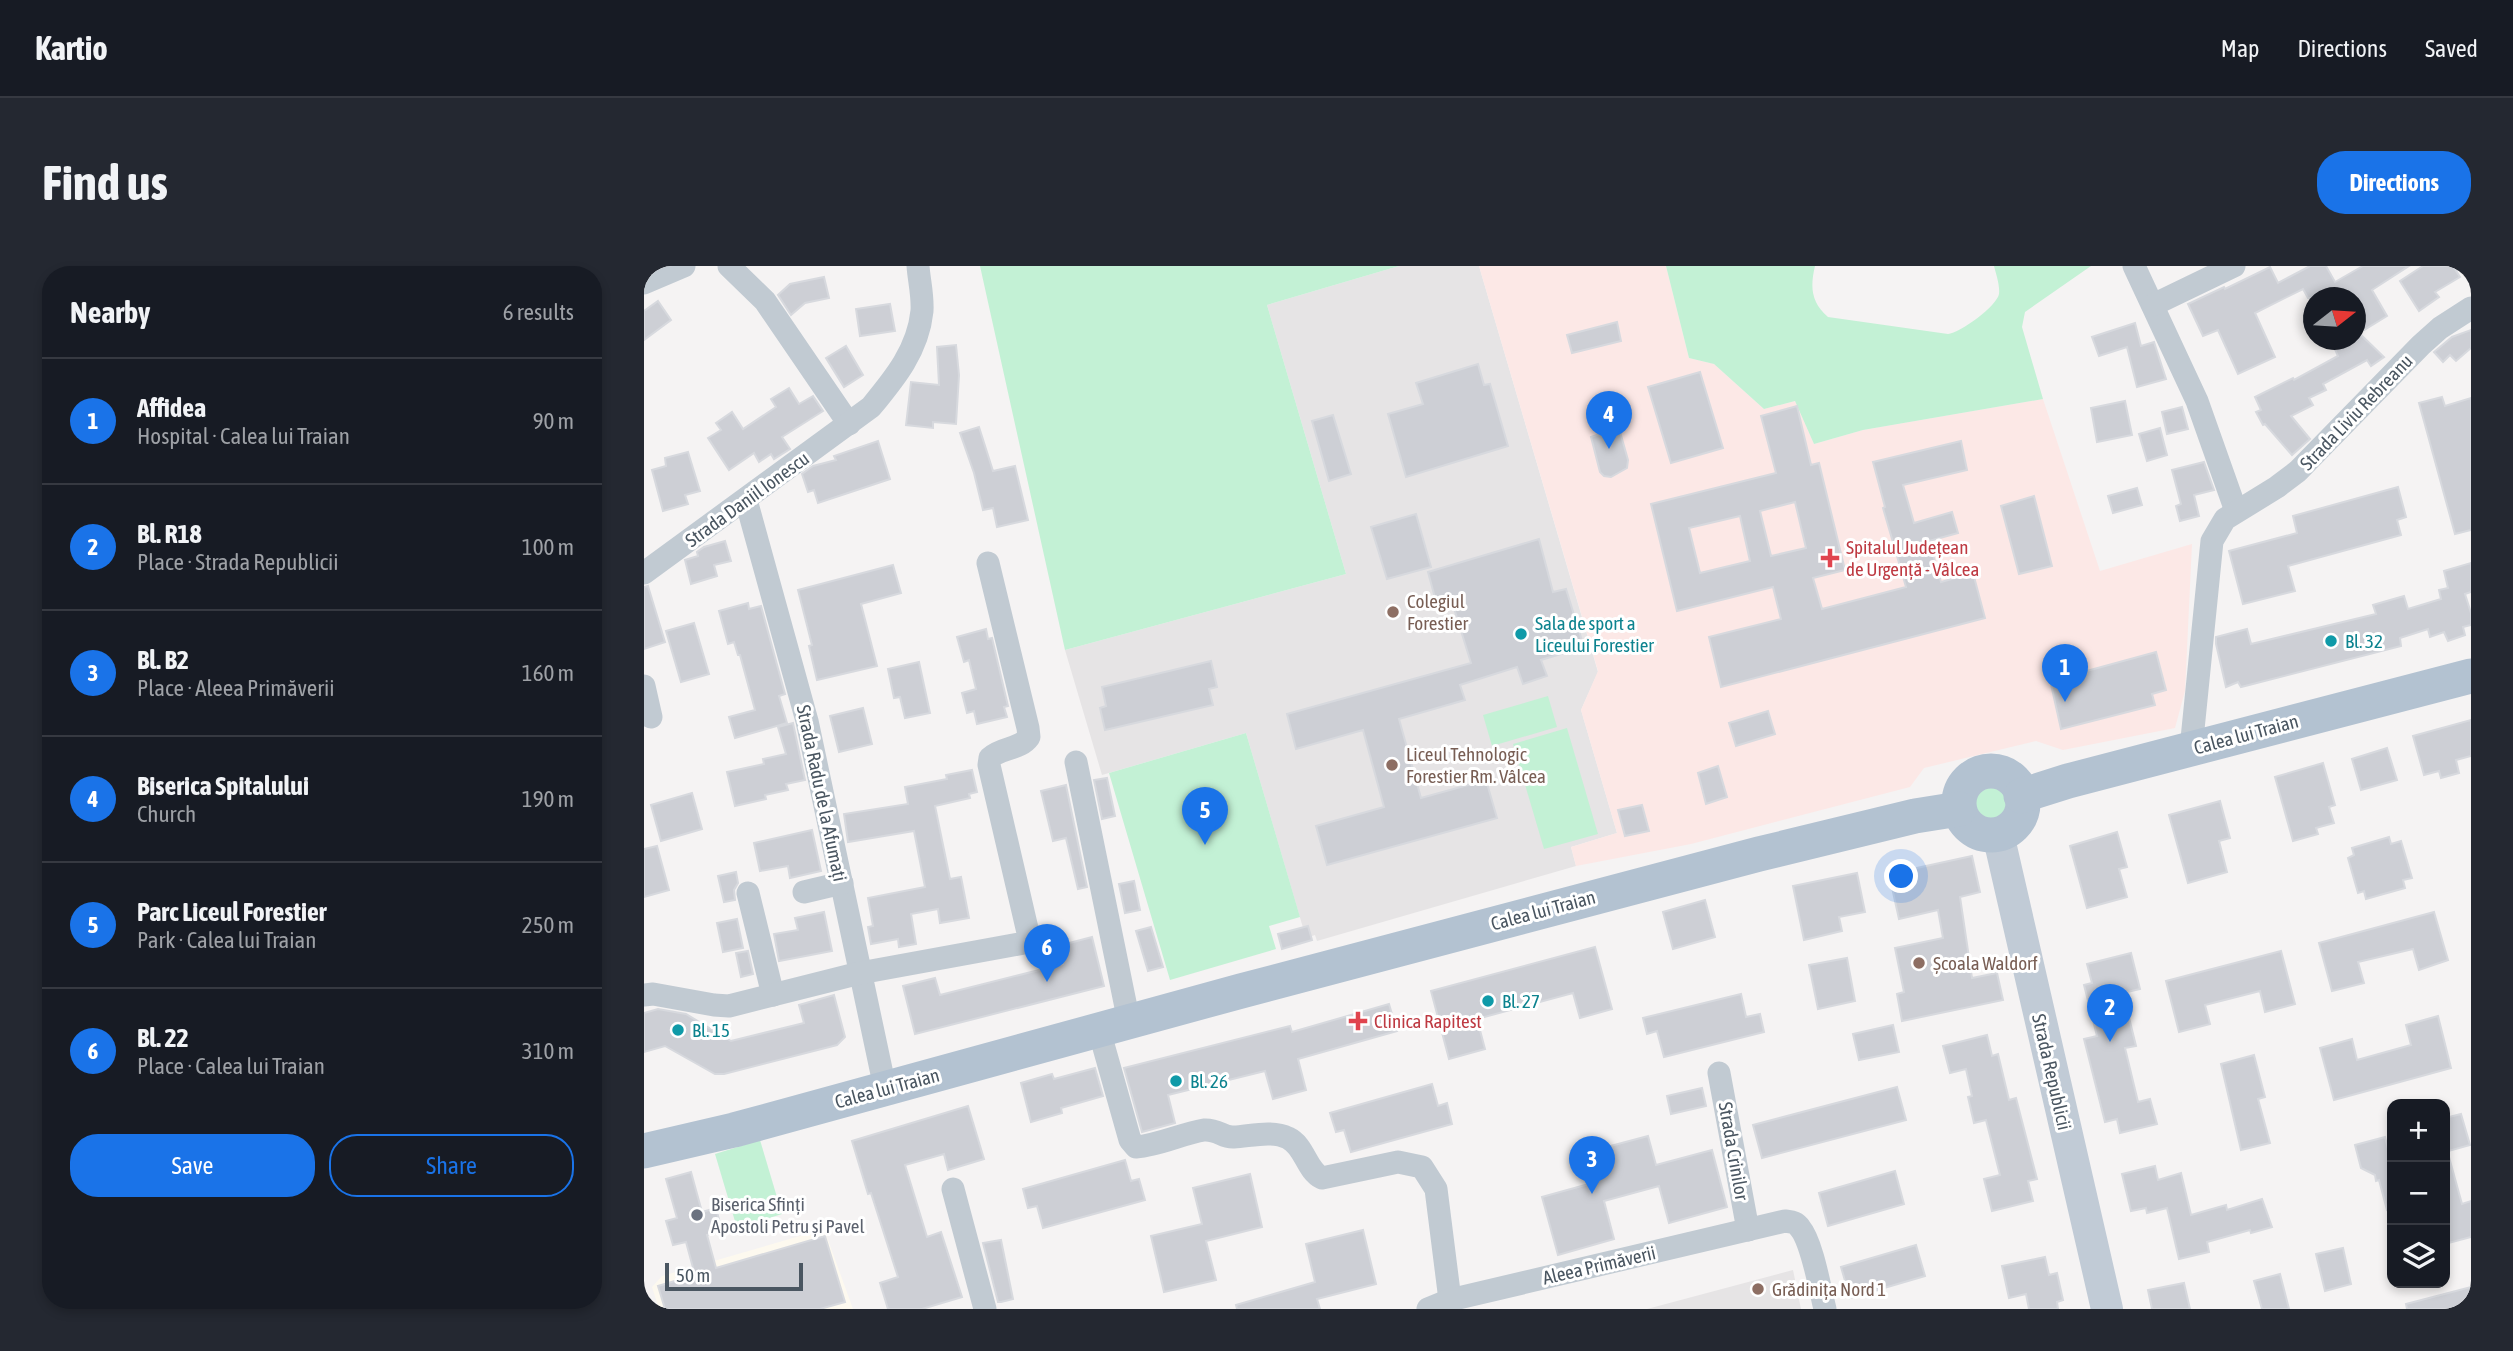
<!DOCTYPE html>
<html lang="en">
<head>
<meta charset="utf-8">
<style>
  body { margin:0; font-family:"Asap Condensed",sans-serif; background:#242831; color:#f1f3f6 }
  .controls { position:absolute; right:21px; bottom:21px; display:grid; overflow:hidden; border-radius:14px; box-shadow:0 4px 10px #0003 }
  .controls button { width:63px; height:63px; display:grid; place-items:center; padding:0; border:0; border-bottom:2px solid #363941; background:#171b24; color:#f1f3f6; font:35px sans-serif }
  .compass { position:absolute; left:1659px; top:21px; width:63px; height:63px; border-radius:50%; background:#171b24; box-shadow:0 4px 10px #0003; rotate:73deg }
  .scale { position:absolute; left:21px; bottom:18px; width:138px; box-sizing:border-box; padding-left:7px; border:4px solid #4a5661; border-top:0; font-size:19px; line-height:24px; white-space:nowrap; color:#4a5661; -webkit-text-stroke:5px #fff; paint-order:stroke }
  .you { position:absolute; left:1258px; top:611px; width:24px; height:24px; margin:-18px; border:5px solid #fff; border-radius:50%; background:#1a73e8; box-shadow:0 0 0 10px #1a73e833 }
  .badge { display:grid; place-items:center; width:46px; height:46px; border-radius:50%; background:#1a73e8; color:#fff; font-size:23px; font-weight:700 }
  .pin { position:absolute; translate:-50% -58px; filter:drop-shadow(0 2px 4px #0008) }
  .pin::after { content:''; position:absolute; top:37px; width:24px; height:21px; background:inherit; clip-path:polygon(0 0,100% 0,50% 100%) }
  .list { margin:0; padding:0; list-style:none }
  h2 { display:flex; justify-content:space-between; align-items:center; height:91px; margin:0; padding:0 28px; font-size:30px }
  h2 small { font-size:23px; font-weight:400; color:#9ea1a6 }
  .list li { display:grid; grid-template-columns:46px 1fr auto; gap:21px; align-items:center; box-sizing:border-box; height:126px; padding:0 28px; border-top:2px solid #363941 }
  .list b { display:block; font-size:26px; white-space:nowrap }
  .list p { margin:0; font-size:23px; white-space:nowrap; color:#9ea1a6 }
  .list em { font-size:23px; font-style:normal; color:#9ea1a6 }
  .actions { display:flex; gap:14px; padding:21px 28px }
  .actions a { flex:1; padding:16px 0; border:2px solid #1a73e8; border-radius:28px; text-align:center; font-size:24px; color:#1a73e8 }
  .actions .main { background:#1a73e8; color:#fff }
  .icon { flex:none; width:38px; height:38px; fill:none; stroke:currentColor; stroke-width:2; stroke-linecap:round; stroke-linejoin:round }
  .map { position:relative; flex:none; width:1827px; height:1043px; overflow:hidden; border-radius:28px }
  header { display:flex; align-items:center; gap:42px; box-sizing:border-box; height:98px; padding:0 35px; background:#171b24; border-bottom:2px solid #363941 }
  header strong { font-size:33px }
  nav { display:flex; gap:38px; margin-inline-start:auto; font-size:24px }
  .intro { display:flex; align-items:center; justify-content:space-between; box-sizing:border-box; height:168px; padding:0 42px }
  h1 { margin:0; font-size:49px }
  .button { padding:18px 32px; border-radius:28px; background:#1a73e8; color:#fff; font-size:24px; font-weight:700 }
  main { display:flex; gap:42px; padding:0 42px }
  aside { flex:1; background:#171b24; border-radius:28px; box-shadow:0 4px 10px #0003 }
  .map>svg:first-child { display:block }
  .commercial { fill:#fdf9ef }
  .education { fill:#e6e4e5 }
  .medical { fill:#fce8e6 }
  .green { fill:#c3f1d5 }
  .building { fill:#cdcfd5; stroke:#d7d9de; stroke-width:2; fill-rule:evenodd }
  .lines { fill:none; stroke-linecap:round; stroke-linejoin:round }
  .street { stroke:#c1cad2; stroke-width:23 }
  .secondary { stroke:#c1cbd6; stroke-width:32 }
  .primary { stroke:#b3c2d1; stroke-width:35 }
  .health-dot { fill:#e0444e; stroke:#fff; stroke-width:2.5 }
  .education-dot { fill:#8d6e63; stroke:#fff; stroke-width:2.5 }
  .culture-dot { fill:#0f9aa8; stroke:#fff; stroke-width:2.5 }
  .worship-dot { fill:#6b7280; stroke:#fff; stroke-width:2.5 }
  .labels { text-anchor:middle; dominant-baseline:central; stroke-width:6; stroke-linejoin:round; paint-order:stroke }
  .street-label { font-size:19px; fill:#4a5661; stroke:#fff }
  .health-label { font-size:19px; fill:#be3a42; stroke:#fff; text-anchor:start }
  .education-label { font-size:19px; fill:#785e54; stroke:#fff; text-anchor:start }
  .culture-label { font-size:19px; fill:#0d838f; stroke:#fff; text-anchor:start }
  .worship-label { font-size:19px; fill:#5b616d; stroke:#fff; text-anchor:start }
</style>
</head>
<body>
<header>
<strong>Kartio</strong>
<nav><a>Map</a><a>Directions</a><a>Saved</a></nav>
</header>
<div class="intro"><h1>Find us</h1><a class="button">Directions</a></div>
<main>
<aside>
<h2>Nearby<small>6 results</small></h2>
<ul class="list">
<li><span class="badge">1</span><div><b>Affidea</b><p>Hospital · Calea lui Traian</p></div><em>90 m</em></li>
<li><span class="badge">2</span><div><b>Bl. R18</b><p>Place · Strada Republicii</p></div><em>100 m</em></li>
<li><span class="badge">3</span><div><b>Bl. B2</b><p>Place · Aleea Primăverii</p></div><em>160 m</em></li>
<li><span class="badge">4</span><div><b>Biserica Spitalului</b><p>Church</p></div><em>190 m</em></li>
<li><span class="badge">5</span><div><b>Parc Liceul Forestier</b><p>Park · Calea lui Traian</p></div><em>250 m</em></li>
<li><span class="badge">6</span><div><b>Bl. 22</b><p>Place · Calea lui Traian</p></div><em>310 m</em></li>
</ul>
<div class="actions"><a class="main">Save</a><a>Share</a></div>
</aside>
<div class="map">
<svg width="1827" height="1043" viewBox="0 0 1827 1043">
  <rect width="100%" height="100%" fill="#f5f3f3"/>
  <!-- commercial -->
  <polygon class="commercial" points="180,963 209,1043 15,1043 8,1021 18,1010"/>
  <!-- education -->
  <g class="education">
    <polygon points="755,0 835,0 954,406 937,444 973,567 927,581 932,600 673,675 671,669 662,672 602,467 458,509 421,384 702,308 623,39"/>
    <polygon points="1149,1004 1157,1043 1003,1043"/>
  </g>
  <!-- medical -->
  <polygon class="medical" points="835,0 1022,0 1045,92 1070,98 1120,143 1151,135 1170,178 1219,164 1399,133 1456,305 1548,278 1541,425 1531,462 1419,484 1392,475 1280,502 1266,521 1047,578 932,600 927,581 973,567 937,444 954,405"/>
  <!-- green -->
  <g class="green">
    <polygon points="336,0 755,0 623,39 702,308 421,384"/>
    <path d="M1022,0H1171C1166,21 1167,36 1184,51L1304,68C1316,67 1353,40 1355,28C1356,19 1352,8 1350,0H1447L1381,46L1378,61L1399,133L1219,164L1170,178L1151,135L1120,143L1070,98L1045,92Z"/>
    <polygon points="904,430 913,461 848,480 839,449"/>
    <polygon points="923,462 954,568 900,583 869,478"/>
    <polygon points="602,467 656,651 625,660 632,683 526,714 465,507"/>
    <circle cx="1346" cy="538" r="19"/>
    <polygon points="116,874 138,948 93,962 71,888"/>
  </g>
  <!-- building -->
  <g class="building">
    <polygon points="1666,0 1682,0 1691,16 1719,0 1765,0 1728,24 1743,50 1720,64 1712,50 1712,32 1664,32 1659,23 1611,47 1631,91 1594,108 1574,64 1559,70 1544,38 1580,21 1581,23 1626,1 1634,17"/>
    <polygon points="1779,0 1809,0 1816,11 1791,26 1795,31 1775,45 1756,15"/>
    <polygon points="180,11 185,32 161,37 147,49 134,29 146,18"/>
    <polygon points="14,35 27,54 0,74 0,45"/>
    <polygon points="246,38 251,65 216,70 212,43"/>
    <polygon points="973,56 977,75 928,87 923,69"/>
    <polygon points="1491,57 1497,80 1510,76 1522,113 1493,121 1483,81 1455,90 1448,71"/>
    <polygon points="1712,64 1740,91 1727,100 1723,94 1679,118 1682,124 1665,132 1669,139 1647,150 1666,173 1648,189 1621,158 1619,159 1612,146 1617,144 1611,131 1649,112 1650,114 1694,90 1689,79 1697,74 1712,74"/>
    <polygon points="1827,64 1827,82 1812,95 1806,89 1799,96 1790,86 1808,71"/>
    <polygon points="312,79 315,109 312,158 289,156 289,162 262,159 267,116 295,119 293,81"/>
    <polygon points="202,80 219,109 200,121 182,92"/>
    <polygon points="834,98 840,119 846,118 864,180 762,211 744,148 779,138 772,117"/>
    <polygon points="1056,106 1079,182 1027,197 1004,121"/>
    <polygon points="145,122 155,138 169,130 179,145 138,171 146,183 130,193 127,188 115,196 110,187 85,204 64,172 77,164 72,157 88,146 99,163 132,141 127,133"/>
    <polygon points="1798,131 1801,140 1827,132 1827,264 1811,268 1775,137"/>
    <polygon points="1481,135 1488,169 1453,176 1447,142"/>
    <path d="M1153,140L1167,199L1175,197L1201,304L1169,312L1178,343L1262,321L1239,242L1241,241L1229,196L1317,175L1323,204L1259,219L1270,257L1308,246L1314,267L1285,275L1297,316L1329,307L1341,352L1077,421L1065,371L1137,353L1129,321L1033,345L1007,238L1132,207L1117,150ZM1151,236L1162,282L1127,290L1116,245ZM1096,250L1106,295L1056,307L1045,262Z"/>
    <polygon points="1538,141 1544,163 1523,168 1518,146"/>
    <polygon points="689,149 707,208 685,215 668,155"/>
    <polygon points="335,161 349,205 371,200 384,254 353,261 349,242 339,244 330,207 316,167"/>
    <polygon points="975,162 984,194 983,202 967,211 960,210 956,206 947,171"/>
    <polygon points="1516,162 1523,189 1503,195 1495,168"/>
    <polygon points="234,175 246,213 174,237 170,224 164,226 158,208 169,200 192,194 190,190"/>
    <polygon points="44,186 56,225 41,229 44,238 19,245 8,204 22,200 21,192"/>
    <polygon points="1560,196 1570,224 1550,229 1555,250 1536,255 1532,240 1537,238 1528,204"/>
    <polygon points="1754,221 1762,251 1753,254 1757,269 1644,300 1651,325 1599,338 1585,285 1653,267 1649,250"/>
    <polygon points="1493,222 1498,239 1469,247 1464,230"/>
    <polygon points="1390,230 1408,300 1375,308 1357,240"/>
    <polygon points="772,248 787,301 743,313 727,261"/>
    <polygon points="895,273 909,326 922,323 940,381 897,394 903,410 879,418 873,401 816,419 821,434 755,453 777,532 842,514 853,552 683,599 672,560 740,541 719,464 652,483 643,448 827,397 809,339 794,343 784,306"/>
    <polygon points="81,275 87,295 70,299 73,310 47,318 41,294 54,290 53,286 60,281"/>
    <polygon points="1827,297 1827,326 1821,328 1827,347 1827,359 1819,361 1821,369 1804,375 1800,366 1786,371 1784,363 1756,372 1757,380 1597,421 1594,416 1582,421 1572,378 1572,371 1603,363 1607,378 1732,348 1729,339 1760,330 1764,343 1797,333 1795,324 1804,322 1800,305"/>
    <polygon points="249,299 257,327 217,338 233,400 173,414 165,380 168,379 154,324"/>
    <polygon points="4,320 21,376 0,383 0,321"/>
    <polygon points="104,337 105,343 117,340 141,428 135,430 143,457 91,472 85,451 111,444 96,389 94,389 90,376 84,378 75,345"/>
    <polygon points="50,357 65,408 37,416 22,365"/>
    <polygon points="342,363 344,373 348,372 364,440 360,441 363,451 333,458 330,445 323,447 318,427 332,423 325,394 320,396 313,371"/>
    <polygon points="1512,386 1522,424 1508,428 1511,439 1417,463 1404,405 1426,400 1428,409"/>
    <polygon points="567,395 573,421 565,423 569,439 461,464 456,442 462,440 458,421"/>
    <polygon points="275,396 286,447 261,452 256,431 250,432 244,403"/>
    <polygon points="219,442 228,478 195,486 186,450"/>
    <polygon points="1124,445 1131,468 1092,480 1085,457"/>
    <polygon points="1827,454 1827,490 1812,494 1815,507 1797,512 1795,505 1780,509 1769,470"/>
    <polygon points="149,457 161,514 142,518 144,524 121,529 122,533 91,540 83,506 120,498 119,493 142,488 134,461"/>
    <polygon points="1743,482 1753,514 1717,524 1708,493"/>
    <polygon points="1679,497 1691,539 1685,541 1690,557 1672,562 1674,568 1649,575 1631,511"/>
    <polygon points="1074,500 1083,531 1062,538 1054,507"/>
    <polygon points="328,504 333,526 325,528 326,532 291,540 306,613 317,611 325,652 296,657 294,643 267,648 272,678 255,681 254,673 227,678 224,661 229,660 224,632 281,621 270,565 204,576 200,548 264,538 261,521 303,513 302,509"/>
    <polygon points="463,512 471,550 458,553 450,514"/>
    <polygon points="422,519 443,621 434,623 422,572 409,575 397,525"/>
    <polygon points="48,527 58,563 17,575 7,539"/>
    <polygon points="1576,535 1586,572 1575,575 1583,606 1544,617 1525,549"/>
    <polygon points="998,539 1005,565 981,570 974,544"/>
    <polygon points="168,564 177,605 146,612 144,600 116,605 110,577"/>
    <polygon points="1473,566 1483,601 1475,603 1483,631 1443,642 1426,580"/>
    <polygon points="1745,571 1747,578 1757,575 1768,612 1759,614 1761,622 1722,633 1720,625 1714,627 1704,592 1710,589 1708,582"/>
    <polygon points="13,580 25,624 0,631 0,583"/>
    <polygon points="1328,590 1336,626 1316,631 1328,712 1353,707 1359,734 1258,755 1253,728 1260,726 1251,682 1299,672 1294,644 1255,653 1245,608"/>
    <polygon points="92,606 94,617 90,624 91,634 80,636 74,610"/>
    <polygon points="1213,607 1221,646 1195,651 1198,665 1160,674 1149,620"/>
    <polygon points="490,615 496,644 481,647 475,618"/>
    <polygon points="1061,634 1071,671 1029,683 1019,646"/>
    <polygon points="180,646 188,685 135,695 130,668 154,664 151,652"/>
    <polygon points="1790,646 1804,694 1775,704 1769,683 1714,696 1720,717 1688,725 1675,677"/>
    <polygon points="93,653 99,682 79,686 73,657"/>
    <polygon points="664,660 668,674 638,683 634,668"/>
    <polygon points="507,661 519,701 504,705 492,665"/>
    <polygon points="448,671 460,720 271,768 259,720 291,712 296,729 419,698 414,680"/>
    <polygon points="951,681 968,743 936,752 929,727 833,753 841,783 805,793 787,725"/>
    <polygon points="104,685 109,708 97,711 92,687"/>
    <polygon points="1637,685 1651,738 1621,746 1616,725 1561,739 1566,758 1535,766 1522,715"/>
    <polygon points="1487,687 1496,723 1479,727 1492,780 1481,782 1494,836 1506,833 1513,858 1476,867 1473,853 1461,856 1440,773 1453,770 1440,719 1448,717 1443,698"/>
    <polygon points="1203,692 1211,735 1174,743 1165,699"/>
    <polygon points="1097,728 1102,751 1116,748 1120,766 1020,791 1013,765 1003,768 999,752"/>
    <polygon points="190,729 201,771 193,779 80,808 71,808 21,780 0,786 0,747 14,743 42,748 87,775 160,757 155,739"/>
    <polygon points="745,738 753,765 654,793 662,824 629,833 621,805 524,829 531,857 498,866 480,802 646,760 648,766"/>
    <polygon points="1794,750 1807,802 1690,834 1676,782 1708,773 1713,794 1767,779 1762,759"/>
    <polygon points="1249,759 1255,786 1215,794 1209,768"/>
    <polygon points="1343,769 1348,790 1354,788 1365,834 1372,832 1393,913 1384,915 1389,935 1348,945 1340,913 1356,909 1342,854 1330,857 1324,831 1328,830 1322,803 1306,807 1299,780"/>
    <polygon points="1610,789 1621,831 1614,833 1626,877 1597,884 1577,798"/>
    <polygon points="451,802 459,830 417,842 418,847 387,856 377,817 408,808 410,813"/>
    <polygon points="788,818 794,840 803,837 808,858 707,886 700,864 692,866 686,847"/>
    <polygon points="1253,821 1262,854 1118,892 1109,859"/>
    <polygon points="1058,822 1062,840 1027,848 1023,830"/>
    <polygon points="324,840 340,893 304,904 300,888 261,899 283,971 297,966 318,1031 278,1043 244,1043 236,1017 254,1011 227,927 224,928 208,875"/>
    <polygon points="1817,848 1826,879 1801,886 1801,852"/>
    <polygon points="1004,870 1012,899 1068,884 1083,941 1025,957 1015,920 960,935 970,973 914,989 898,931 952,916 944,886"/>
    <polygon points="1741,871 1748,898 1748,943 1743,944 1735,914 1732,915 1731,909 1717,902 1711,879"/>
    <polygon points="1805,891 1818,938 1827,935 1827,971 1801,978 1801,892"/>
    <polygon points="481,894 487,915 495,913 501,934 399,962 393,940 384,942 379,923"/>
    <polygon points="1511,900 1514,914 1537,907 1547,949 1582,939 1583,944 1618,933 1628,961 1607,967 1606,964 1563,976 1565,986 1535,993 1523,942 1503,947 1502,942 1487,945 1478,908"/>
    <polygon points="1251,905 1260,938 1184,960 1175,927"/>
    <polygon points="47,906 58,946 72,942 78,965 63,969 72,1002 181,970 201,1036 176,1043 21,1043 14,1020 51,1009 42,976 29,979 22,955 33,952 22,913"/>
    <polygon points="606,908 618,961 562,975 572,1014 520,1026 507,970 558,958 549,922"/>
    <polygon points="719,964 732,1018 673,1033 676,1043 593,1043 592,1039 671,1016 662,978"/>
    <polygon points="357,974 369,1033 357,1036 354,1036 339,977"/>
    <polygon points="1272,979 1281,1010 1206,1032 1197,1001"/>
    <polygon points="1699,982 1707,1018 1681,1025 1672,988"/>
    <polygon points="1401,991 1405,1009 1413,1007 1419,1034 1413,1036 1414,1043 1385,1043 1382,1028 1365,1032 1358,1000"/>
    <polygon points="1636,1008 1645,1043 1618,1043 1610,1015"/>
    <polygon points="1540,1017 1546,1043 1508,1043 1504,1024"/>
    <polygon points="1827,1021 1827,1043 1763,1043 1762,1038"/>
  </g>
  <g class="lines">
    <!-- street -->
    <g class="street">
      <polyline points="85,0 121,35 205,158"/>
      <polyline points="1490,0 1553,135 1592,245"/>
      <polyline points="0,17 40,0"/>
      <polyline points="1509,39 1590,0"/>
      <polyline points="102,234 163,455 241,822"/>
      <path d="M0,307L227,141C251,112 274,84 278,45C279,30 275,14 274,0"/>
      <polyline points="0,420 7,451"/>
      <polyline points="1547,483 1568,275 1581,253 1633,221 1654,205 1777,79 1796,62 1827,42"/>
      <polyline points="432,496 485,756"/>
      <polyline points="160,626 198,617"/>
      <polyline points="104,627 129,729"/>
      <path d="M0,729L9,728L70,739L85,740L216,707L380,677L385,671L345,499L346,492C357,481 376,484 385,471L384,462L344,297"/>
      <path d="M455,764L486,874L492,881C515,879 537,868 560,864C574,863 579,872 590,871C607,870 628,864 644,872C661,880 662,904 678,912L754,896L778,901L792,923L806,1034"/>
      <polyline points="1075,807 1104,964"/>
      <polyline points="309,923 341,1043"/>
      <path d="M784,1043L806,1034L1141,955C1148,956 1152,956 1156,962C1168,976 1176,1023 1181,1043"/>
    </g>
    <!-- secondary -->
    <polyline class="secondary" points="1354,568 1463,1043"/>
    <!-- primary -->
    <g class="primary">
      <circle cx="1347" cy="537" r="32"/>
      <polyline points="1377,530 1424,515 1827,410"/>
      <polyline points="0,885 90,864 597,725 1115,588 1271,550 1315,543"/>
    </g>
  </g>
  <!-- markers -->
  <g class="health-dot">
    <path d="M1182.5 281.5h7v7h7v7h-7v7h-7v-7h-7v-7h7z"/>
    <path d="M710.5 744.5h7v7h7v7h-7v7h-7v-7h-7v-7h7z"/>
  </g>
  <g class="education-dot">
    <circle cx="749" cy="346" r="7"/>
    <circle cx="748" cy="499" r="7"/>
    <circle cx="1275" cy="697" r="7"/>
    <circle cx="1114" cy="1023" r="7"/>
  </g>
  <g class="culture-dot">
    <circle cx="877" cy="368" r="7"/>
    <circle cx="1687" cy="375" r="7"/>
    <circle cx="844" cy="735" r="7"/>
    <circle cx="34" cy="764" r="7"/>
    <circle cx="532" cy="815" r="7"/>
  </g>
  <circle class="worship-dot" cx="53" cy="949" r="7"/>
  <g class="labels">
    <!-- street labels -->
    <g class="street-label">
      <text transform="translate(1712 146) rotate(-46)">Strada Liviu Rebreanu</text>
      <text transform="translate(103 233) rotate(-36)">Strada Daniil Ionescu</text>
      <text transform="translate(1602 468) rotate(-15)">Calea lui Traian</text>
      <text transform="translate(178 527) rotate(78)">Strada Radu de la Afumați</text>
      <text transform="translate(899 644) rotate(-15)">Calea lui Traian</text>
      <text transform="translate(1408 806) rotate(77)">Strada Republicii</text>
      <text transform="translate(243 822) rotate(-15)">Calea lui Traian</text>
      <text transform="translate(1090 885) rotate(80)">Strada Crinilor</text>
      <text transform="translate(955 999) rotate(-13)">Aleea Primăverii</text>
    </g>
    <!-- health labels -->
    <g class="health-label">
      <text x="1202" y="281">Spitalul Județean<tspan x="1202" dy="22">de Urgență - Vâlcea</tspan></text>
      <text x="730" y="755">Clinica Rapitest</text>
    </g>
    <!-- education labels -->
    <g class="education-label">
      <text x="763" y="335">Colegiul<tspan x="763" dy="22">Forestier</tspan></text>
      <text x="762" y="488">Liceul Tehnologic<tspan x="762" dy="22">Forestier Rm. Vâlcea</tspan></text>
      <text x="1289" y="697">Școala Waldorf</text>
      <text x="1128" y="1023">Grădinița Nord 1</text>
    </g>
    <!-- culture labels -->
    <g class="culture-label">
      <text x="891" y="357">Sala de sport a<tspan x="891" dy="22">Liceului Forestier</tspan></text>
      <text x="1701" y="375">Bl. 32</text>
      <text x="858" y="735">Bl. 27</text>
      <text x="48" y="764">Bl. 15</text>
      <text x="546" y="815">Bl. 26</text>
    </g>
    <!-- worship labels -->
    <g class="worship-label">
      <text x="67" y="938">Biserica Sfinți<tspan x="67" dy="22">Apostoli Petru și Pavel</tspan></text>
    </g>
  </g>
</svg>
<div class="controls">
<button>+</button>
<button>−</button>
<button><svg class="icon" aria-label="layers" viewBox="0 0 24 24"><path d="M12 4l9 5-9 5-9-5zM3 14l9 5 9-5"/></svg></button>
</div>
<svg class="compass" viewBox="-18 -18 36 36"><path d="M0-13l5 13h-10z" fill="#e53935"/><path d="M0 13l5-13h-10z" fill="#9ea1a6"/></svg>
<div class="scale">50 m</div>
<div class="you"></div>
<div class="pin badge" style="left:1421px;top:436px">1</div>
<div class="pin badge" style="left:1466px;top:776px">2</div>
<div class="pin badge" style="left:948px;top:928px">3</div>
<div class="pin badge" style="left:965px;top:183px">4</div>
<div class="pin badge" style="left:561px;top:579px">5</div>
<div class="pin badge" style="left:403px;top:716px">6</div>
</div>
</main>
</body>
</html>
